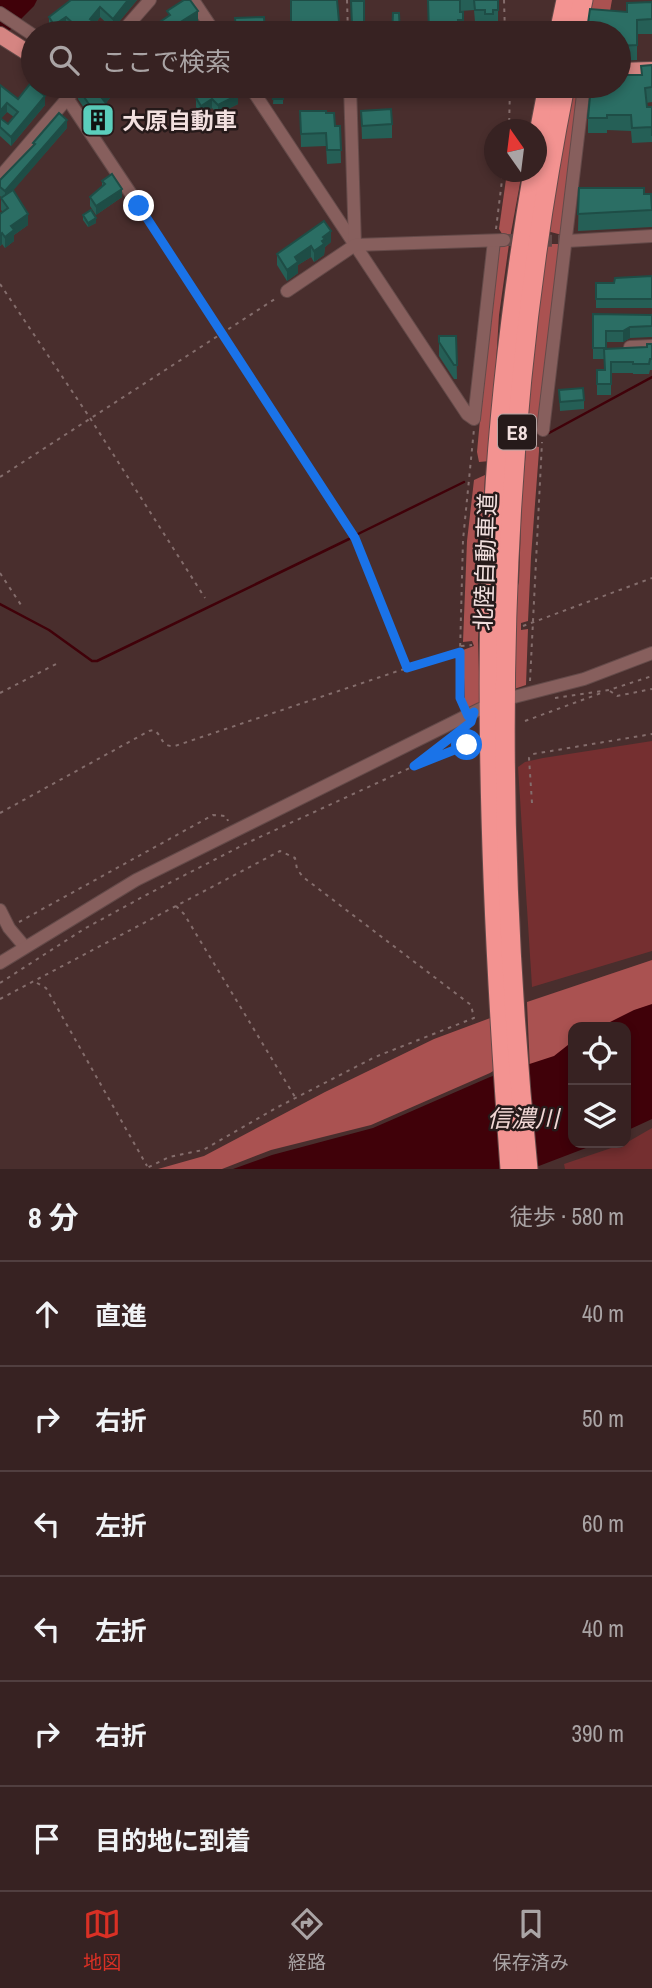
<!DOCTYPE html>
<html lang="ja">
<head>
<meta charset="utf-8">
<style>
  body { margin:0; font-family:"Archivo Narrow","Noto Sans JP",sans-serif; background:#422f2f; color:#f1f3f6 }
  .controls { position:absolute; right:21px; bottom:21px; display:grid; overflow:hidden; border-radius:14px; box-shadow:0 4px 10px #0003 }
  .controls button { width:63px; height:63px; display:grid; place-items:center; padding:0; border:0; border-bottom:2px solid #513f40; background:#372222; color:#f1f3f6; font:35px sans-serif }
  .compass { position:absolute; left:484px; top:119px; width:63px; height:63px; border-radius:50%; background:#372222; box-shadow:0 4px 10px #0003; rotate:346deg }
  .stop { position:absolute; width:21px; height:21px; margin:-16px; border:5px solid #1a73e8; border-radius:50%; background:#fff }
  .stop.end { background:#1a73e8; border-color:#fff; box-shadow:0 2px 7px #0008 }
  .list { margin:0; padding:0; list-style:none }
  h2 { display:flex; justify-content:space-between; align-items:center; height:91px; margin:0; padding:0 28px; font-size:30px }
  h2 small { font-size:23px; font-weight:400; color:#aaa4a5 }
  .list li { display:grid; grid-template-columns:46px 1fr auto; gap:21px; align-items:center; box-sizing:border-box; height:105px; padding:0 28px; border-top:2px solid #513f40 }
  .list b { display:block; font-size:26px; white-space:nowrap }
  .list em { font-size:23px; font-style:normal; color:#aaa4a5 }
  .icon { flex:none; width:38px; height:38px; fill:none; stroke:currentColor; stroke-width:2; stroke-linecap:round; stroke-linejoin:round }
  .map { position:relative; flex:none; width:652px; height:1169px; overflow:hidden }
  .search { position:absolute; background:#372222; box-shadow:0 4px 10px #0003; left:21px; right:21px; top:21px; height:77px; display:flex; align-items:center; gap:18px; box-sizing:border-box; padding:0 24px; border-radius:38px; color:#aaa4a5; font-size:26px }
  .sheet { height:721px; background:#372222 }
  nav { display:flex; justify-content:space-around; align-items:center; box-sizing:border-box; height:98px; border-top:2px solid #513f40; background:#372222; font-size:19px; color:#aaa4a5 }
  nav a { display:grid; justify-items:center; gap:4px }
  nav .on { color:#d93025 }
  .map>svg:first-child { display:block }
  .green { fill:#752f30 }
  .forest { fill:#aa5251 }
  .water { fill:#400109 }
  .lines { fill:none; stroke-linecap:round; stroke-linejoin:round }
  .stream { stroke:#400109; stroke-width:2.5 }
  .minor-tunnel { stroke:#624948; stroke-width:12; stroke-dasharray:12 6; stroke-linecap:butt }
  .minor-casing { stroke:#644a49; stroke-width:14 }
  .major-casing { stroke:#644a49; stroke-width:18 }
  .highway-casing { stroke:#644a49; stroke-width:21 }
  .path { stroke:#846d6c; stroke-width:2; stroke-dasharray:3.5 5; stroke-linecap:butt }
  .minor { stroke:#875f5d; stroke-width:12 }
  .major { stroke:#d58582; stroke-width:16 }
  .highway { stroke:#f39391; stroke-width:19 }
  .wall { fill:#255f56; fill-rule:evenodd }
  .shaded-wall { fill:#1e4d46 }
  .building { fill:#2b6e64; stroke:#1e4d46; stroke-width:2 }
  .route { stroke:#1a73e8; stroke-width:9 }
  .labels { text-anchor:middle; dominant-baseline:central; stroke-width:5; stroke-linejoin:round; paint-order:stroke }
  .shield { fill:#261a1a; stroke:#b5a5a4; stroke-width:2 }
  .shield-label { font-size:21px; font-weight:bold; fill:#f2e0df }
  .poi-label { font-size:23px; font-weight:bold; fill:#f2e0df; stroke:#261a1a; text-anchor:start }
  .street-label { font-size:23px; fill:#f2e0df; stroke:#261a1a }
  .water-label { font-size:24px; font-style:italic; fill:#f2d8d6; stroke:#261a1a }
</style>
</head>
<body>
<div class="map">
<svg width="652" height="1169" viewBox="0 0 652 1169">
  <rect width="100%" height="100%" fill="#492e2d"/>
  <!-- green -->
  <g class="green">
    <polygon points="652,741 652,951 532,987 518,767 525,762 543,758"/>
    <polygon points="652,1128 652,1169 565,1169 564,1164 626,1143"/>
  </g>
  <!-- forest -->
  <g class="forest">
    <polygon points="587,0 612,0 610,11 602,18 583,16"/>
    <polygon points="571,86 579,86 562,235 547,231"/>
    <polygon points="507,172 522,172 510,238 504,237 499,229"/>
    <polygon points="498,244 509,244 499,315 490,461 479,462 477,452 496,247"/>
    <polygon points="546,244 560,244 539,433 523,443"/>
    <polygon points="532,446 539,447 539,451 531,557 528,621 521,623 521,630 528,629 526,685 514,689 516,592 519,582 522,495 526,450"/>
    <polygon points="485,475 478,640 480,704 470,708 465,705 463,650 474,646 472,641 463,642 467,541 474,480"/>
    <polygon points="652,960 652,1012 625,1027 573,1027 573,1049 530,1070 527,1002"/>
    <polygon points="493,1017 498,1068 490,1073 371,1125 271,1150 222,1169 158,1169 204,1156 325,1092 434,1039"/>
  </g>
  <!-- water -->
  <g class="water">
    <polygon points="0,0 37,0 34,6 0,40"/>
    <polygon points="652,1004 652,1119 626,1131 626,1027 600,1027 634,1010"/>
    <polygon points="573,1041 573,1143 599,1143 531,1169 233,1169 272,1155 373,1128 490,1077 554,1056"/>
  </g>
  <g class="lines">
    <!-- stream -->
    <g class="stream">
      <polyline points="549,433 652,377"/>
      <polyline points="358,534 464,482"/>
      <polyline points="0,604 49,630 92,661 97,661 349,539"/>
    </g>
    <!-- minor-tunnel -->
    <polyline class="minor-tunnel" points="504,240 567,241"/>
    <defs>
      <g id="minor">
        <polyline points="193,0 215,33"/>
        <polyline points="0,13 33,35"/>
        <polyline points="121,33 150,0"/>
        <polyline points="254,86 255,94 467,414 474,419 494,241"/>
        <polyline points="350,86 355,245"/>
        <polyline points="67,98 139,206"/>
        <polyline points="0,177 78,86"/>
        <polyline points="567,241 652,236"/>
        <polyline points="287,291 355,245 504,240"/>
        <polyline points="630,347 652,346"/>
        <polyline points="543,430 584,86"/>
        <polyline points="514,697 584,679 652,653"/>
        <polyline points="0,910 9,928 25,947"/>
        <polyline points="0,963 136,880 480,709"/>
      </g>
      <g id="major">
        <polyline points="0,35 33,56"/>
        <polyline points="619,71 652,70"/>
      </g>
      <g id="highway">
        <polyline points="559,33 566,0"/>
        <polyline points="576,33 583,0"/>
        <polyline points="536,148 548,86"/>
        <path d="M510,1169C496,979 486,789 490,598C493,456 509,312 533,172"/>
        <path d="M528,1169C492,809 494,442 565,86"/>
      </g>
    </defs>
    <!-- minor casing -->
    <use href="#minor" class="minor-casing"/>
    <!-- major casing -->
    <use href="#major" class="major-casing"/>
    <!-- highway casing -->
    <use href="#highway" class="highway-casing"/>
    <!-- path -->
    <g class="path">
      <polyline points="347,0 348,33"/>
      <polyline points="504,0 505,33"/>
      <polyline points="509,130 510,86"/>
      <polyline points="145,216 355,538 407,668"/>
      <polyline points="496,229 503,172"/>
      <polyline points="0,284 90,418 205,598"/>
      <polyline points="0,477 278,297"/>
      <polyline points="0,573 23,608"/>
      <polyline points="523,626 652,578"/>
      <polyline points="461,646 472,645"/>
      <polyline points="530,681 542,442"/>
      <polyline points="610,691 617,696 652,689"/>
      <polyline points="0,693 60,662"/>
      <polyline points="555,698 609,690 652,676"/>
      <polyline points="462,706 460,652 463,540 474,429"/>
      <polyline points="525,721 604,692"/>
      <polyline points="416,765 467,745"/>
      <polyline points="532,803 529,758 533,754 652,734"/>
      <path d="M0,813L149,731L154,730C164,737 160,747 175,746L407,668L460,652"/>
      <polyline points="176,906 184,914 295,1097"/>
      <polyline points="19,922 213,815 226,816 228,821"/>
      <polyline points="0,983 84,929 148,894 247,843 414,766 459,732"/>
      <polyline points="37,983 46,988 147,1166"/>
      <polyline points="0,999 280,851 295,858 297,869 303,877 471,1005 474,1018 375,1057 278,1107 203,1150 169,1157 145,1169"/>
    </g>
    <!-- minor -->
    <use href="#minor" class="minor"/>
    <!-- major -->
    <use href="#major" class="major"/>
    <!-- highway -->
    <use href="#highway" class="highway"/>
  </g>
  <!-- wall -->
  <g class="wall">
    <polygon points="71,0 137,0 113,29 100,17 95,24 95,30 99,33 72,33 66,28 57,33 53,33 49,27 49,17"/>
    <polygon points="290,0 340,33 291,33"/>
    <polygon points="428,0 498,0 498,23 493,23 493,27 485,27 485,22 475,22 474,10 460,11 460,12 463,12 463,32 459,32"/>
    <polygon points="351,1 364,1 364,33 352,33"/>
    <polygon points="652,2 652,34 637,34 637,60 619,61 619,33 588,33 588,23 627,12"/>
    <polygon points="652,65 652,102 646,103 647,107 652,107 652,151 652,142 632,143 631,131 607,130 607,133 588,133 588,118"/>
    <path d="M0,85L18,99L45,105L11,146L0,136ZM7,112L14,117L8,124L1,118Z"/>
    <polygon points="222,86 238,104 218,114 212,108 201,115 196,107 196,98"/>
    <polygon points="78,88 110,98 106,103 113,124 101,133 78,99"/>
    <polygon points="274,91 283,91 283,104 273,104"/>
    <polygon points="300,111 326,113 335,126 340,126 341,163 327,164 326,146 301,147"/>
    <polygon points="361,111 392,124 392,138 362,139"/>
    <polygon points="67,128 13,190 28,225 14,235 14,241 5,248 2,244 0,246 0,214 3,212 1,210 1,198 2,198 0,196 0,180 33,146 33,143"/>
    <polygon points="102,181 122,197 96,215 90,206 90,197 102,186"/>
    <polygon points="579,188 644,194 652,200 652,227 578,231"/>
    <polygon points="83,215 96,223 88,227 83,220"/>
    <polygon points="331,242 325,247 324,255 314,262 311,257 298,265 298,273 287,281 277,265 277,254"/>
    <polygon points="652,276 652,308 596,308 596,283 614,283"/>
    <polygon points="593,314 652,315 652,337 630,338 623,342 606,342 606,349 647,347 652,344 652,370 650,370 649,374 633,374 633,373 611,373 611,395 597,395 597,370 604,370 604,359 593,359"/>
    <polygon points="439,336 456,336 457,379 454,379 439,356"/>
    <polygon points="559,390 584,400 584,409 560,411"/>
  </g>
  <!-- shaded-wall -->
  <g class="shaded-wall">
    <polygon points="128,0 137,0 113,29 113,19"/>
    <polygon points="100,7 100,17 95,24 95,33 90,19"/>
    <polygon points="198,11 198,23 181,33 172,33 174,26"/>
    <polygon points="66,17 66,28 57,33 54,33 54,25"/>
    <polygon points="110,86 110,98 101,108 101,97"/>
    <polygon points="238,95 238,104 218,114 218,105"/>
    <polygon points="45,96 45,105 11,146 11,137"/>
    <polygon points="212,99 212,108 201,115 201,106"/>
    <polygon points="7,103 7,112 0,120 0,111"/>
    <polygon points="113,112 113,124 101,133 101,122"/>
    <polygon points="67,120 67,128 5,200 5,191"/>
    <polygon points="122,189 122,197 96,215 96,206"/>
    <polygon points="28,214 28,225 14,235 14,241 5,248 5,237 11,226"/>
    <polygon points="96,218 96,223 88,227 88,223"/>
    <polygon points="331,231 331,242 325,247 324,255 314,262 314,251 322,241 323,237"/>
    <polygon points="2,233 2,244 0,246 0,235"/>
    <polygon points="311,246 311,257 298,265 298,273 287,281 287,270 295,257"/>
    <polygon points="630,327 630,338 623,342 623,331"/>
  </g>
  <!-- building -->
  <g class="building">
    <polygon points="71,0 128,0 113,19 100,7 90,19 95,23 94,29 99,33 84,33 66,17 54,25 49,17"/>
    <polygon points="184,0 190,0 198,11 174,26 176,30 172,33 151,33 148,30 170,15 167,11"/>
    <polygon points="291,0 337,0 340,33 327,33 327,28 319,28 319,22 291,23"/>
    <polygon points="428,0 460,0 460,12 463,12 463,20 458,20 459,33 429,33"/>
    <polygon points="474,0 498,0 498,10 493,10 493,14 485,14 485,10 475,10"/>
    <polygon points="351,1 364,1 364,26 352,26"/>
    <polygon points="652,2 652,19 637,20 637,45 619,46 619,33 593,33 593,24 588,23 590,9 627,12 627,3"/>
    <polygon points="393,13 399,13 400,33 392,33"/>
    <polygon points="264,17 265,33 236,33 235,18"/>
    <polygon points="208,26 215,33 196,33"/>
    <polygon points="652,65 652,87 645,88 647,107 652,107 652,136 652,127 632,128 631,115 607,115 607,118 588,118 591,86 619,86 619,75 642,75 641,66"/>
    <polygon points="30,84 45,96 11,137 0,127 0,118 8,124 18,112 7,103 0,111 0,85 18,99"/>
    <polygon points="80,86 110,86 101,97 113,112 101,122 78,88"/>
    <polygon points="222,86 231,86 238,95 218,105 212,99 201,106 196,98"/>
    <polygon points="274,91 283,91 283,99 273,99"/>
    <polygon points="391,109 392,124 362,126 361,111"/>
    <polygon points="300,111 326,111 326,113 334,113 335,126 340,126 341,150 327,150 326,133 301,134"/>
    <polygon points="59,113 67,120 5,191 0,187 0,180 35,144 33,143"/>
    <polygon points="112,174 122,189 96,206 90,197 105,184 102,181"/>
    <polygon points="579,188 644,188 644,194 651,194 652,210 578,214"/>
    <polygon points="13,190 28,214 11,226 14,230 5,237 2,233 0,235 0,214 8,208 1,198"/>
    <polygon points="91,210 96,218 88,223 83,215"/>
    <polygon points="324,221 331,231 323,237 325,239 322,241 324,244 314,251 311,246 295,257 298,262 287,270 277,254"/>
    <polygon points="652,276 652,299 596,299 596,283 614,283 615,278"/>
    <polygon points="593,314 652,315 652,326 630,327 623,331 606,331 606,348 593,348"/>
    <polygon points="439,336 456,336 457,365 454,365 439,342"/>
    <polygon points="647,344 652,344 652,359 650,359 649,364 633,364 633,362 611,362 611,384 597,384 597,370 605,370 604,349 647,347"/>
    <polygon points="583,388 584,400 560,402 559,390"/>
  </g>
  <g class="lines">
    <!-- route -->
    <polyline class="route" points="139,206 355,538 407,668 460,652 460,698 468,716 474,712 471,722 414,766 467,745"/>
  </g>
  <!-- icons -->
  <defs>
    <symbol id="building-square" viewBox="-11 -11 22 22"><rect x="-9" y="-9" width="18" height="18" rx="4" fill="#5bcebc" stroke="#261a1a"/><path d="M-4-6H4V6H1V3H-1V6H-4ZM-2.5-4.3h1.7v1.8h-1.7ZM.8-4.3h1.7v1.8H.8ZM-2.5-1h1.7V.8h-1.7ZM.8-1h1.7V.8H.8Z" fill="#111"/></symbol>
  </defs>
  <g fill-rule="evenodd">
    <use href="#building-square" x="79" y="101" width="38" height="38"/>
  </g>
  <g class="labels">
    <!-- shield labels -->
    <rect class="shield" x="498" y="414.5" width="38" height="35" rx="5"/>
    <g class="shield-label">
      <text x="517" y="432">E8</text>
    </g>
    <!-- poi labels -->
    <g class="poi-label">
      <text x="122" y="120">大原自動車</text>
    </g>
    <!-- street labels -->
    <g class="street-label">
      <text transform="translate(485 562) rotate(-88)">北陸自動車道</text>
    </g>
    <!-- water labels -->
    <g class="water-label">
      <text x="523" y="1118">信濃川</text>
    </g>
  </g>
</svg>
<div class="controls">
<button><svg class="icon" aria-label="locate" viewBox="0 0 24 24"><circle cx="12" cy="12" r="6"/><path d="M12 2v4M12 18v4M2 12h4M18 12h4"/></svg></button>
<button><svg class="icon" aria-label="layers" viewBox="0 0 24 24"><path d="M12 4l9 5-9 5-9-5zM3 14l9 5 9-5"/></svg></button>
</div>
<svg class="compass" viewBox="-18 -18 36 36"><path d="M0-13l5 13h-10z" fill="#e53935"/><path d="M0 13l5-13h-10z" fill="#aaa4a5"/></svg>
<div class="stop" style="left:467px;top:745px"></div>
<div class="stop end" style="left:139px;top:206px"></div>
<div class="search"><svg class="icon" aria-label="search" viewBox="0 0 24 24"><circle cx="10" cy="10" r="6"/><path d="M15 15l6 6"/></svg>ここで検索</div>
</div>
<section class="sheet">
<h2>8 分<small>徒歩 · 580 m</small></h2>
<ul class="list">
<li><svg class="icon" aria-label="ahead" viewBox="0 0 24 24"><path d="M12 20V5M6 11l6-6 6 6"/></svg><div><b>直進</b></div><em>40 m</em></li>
<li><svg class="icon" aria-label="right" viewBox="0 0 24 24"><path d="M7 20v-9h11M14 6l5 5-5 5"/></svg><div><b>右折</b></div><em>50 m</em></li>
<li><svg class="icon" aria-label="left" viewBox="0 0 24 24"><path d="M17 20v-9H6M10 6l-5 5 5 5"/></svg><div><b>左折</b></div><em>60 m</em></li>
<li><svg class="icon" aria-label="left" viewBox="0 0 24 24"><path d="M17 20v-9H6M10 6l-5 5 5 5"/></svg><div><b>左折</b></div><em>40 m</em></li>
<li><svg class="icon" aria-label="right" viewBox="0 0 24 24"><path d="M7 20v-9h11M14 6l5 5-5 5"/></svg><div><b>右折</b></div><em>390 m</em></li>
<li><svg class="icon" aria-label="arrive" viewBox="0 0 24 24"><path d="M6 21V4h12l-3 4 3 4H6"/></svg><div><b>目的地に到着</b></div></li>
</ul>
</section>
<nav>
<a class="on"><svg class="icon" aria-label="map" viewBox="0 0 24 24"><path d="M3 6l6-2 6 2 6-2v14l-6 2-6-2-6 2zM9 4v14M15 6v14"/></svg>地図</a>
<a><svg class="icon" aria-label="directions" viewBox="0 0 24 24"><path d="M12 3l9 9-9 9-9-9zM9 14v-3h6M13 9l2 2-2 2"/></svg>経路</a>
<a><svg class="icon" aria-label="saved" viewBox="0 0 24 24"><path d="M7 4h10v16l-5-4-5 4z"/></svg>保存済み</a>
</nav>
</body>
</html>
